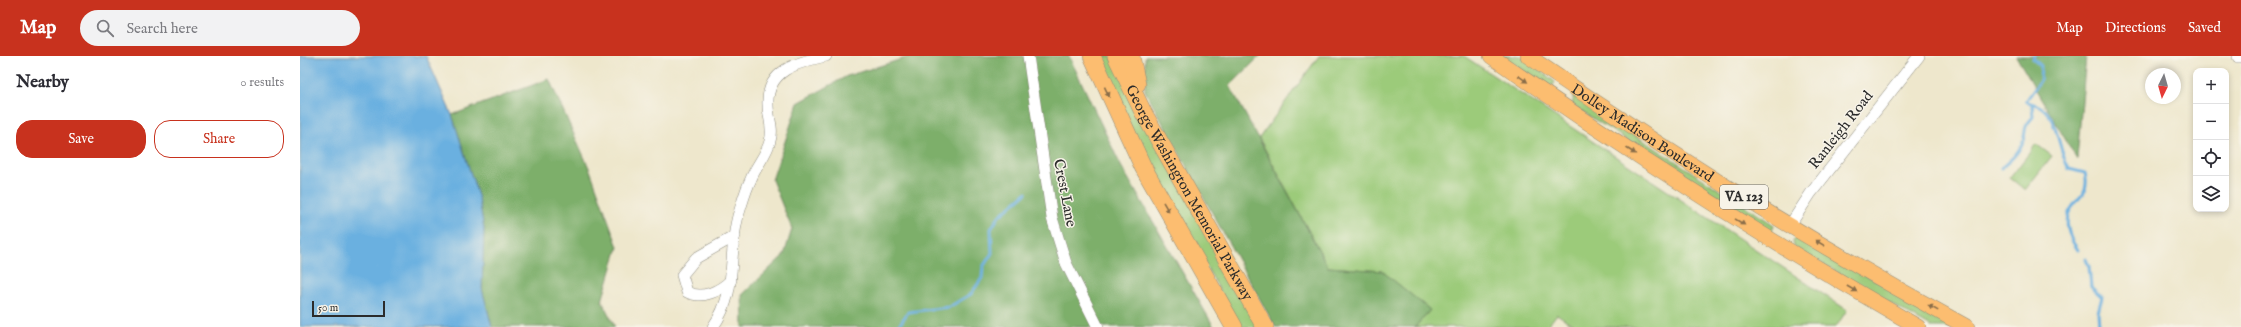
<!DOCTYPE html>
<html lang="en">
<head>
<meta charset="utf-8">
<style>
  body { margin:0; font-family:"IM FELL English",serif; background:#f2f2f3; color:#2b2b33 }
  .controls { position:absolute; right:12px; top:12px; display:grid; overflow:hidden; border-radius:8px; box-shadow:0 2px 6px #0003 }
  .controls button { width:36px; height:36px; display:grid; place-items:center; padding:0; border:0; border-bottom:1px solid #e1e1e2; background:#fff; color:#2b2b33; font:20px sans-serif }
  .compass { position:absolute; left:1845px; top:12px; width:36px; height:36px; border-radius:50%; background:#fff; box-shadow:0 2px 6px #0003; rotate:185deg }
  .scale { position:absolute; left:12px; bottom:10px; width:73px; box-sizing:border-box; padding-left:4px; border:2px solid #2b2b2b; border-top:0; font-size:11px; line-height:14px; white-space:nowrap; color:#2b2b2b; -webkit-text-stroke:3px #f7f3e8; paint-order:stroke }
  .list { margin:0; padding:0; list-style:none }
  h2 { display:flex; justify-content:space-between; align-items:center; height:52px; margin:0; padding:0 16px; font-size:17px }
  h2 small { font-size:13px; font-weight:400; color:#7c7c81 }
  .actions { display:flex; gap:8px; padding:12px 16px }
  .actions a { flex:1; padding:9px 0; border:1px solid #c8321e; border-radius:16px; text-align:center; font-size:14px; color:#c8321e }
  .actions .main { background:#c8321e; color:#fff }
  .icon { flex:none; width:22px; height:22px; fill:none; stroke:currentColor; stroke-width:2; stroke-linecap:round; stroke-linejoin:round }
  .map { position:relative; flex:none; width:1941px; height:271px; overflow:hidden }
  header { display:flex; align-items:center; gap:24px; box-sizing:border-box; height:56px; padding:0 20px; background:#c8321e; color:#fff }
  header strong { font-size:19px }
  nav { display:flex; gap:22px; margin-inline-start:auto; font-size:14px }
  .search { width:280px; height:36px; background:#f2f2f3; display:flex; align-items:center; gap:10px; box-sizing:border-box; padding:0 14px; border-radius:22px; color:#7c7c81; font-size:15px }
  main { display:flex }
  aside { flex:1; background:#fff }
  .map>svg:first-child { display:block }
  .green { fill:#9ccb7a; stroke:#647b52 }
  .forest { fill:#7daf6a; stroke:#546d4a }
  .water { fill:#6ab0e0; stroke:#4a6e86 }
  .lines { fill:none; stroke-linecap:round; stroke-linejoin:round }
  .stream { stroke:#6ab0e0; stroke-width:3 }
  .minor-casing { stroke:#8c897c; stroke-width:12 }
  .major-casing { stroke:#8c897c; stroke-width:16 }
  .highway-casing { stroke:#8c897c; stroke-width:18 }
  .minor { stroke:#fff; stroke-width:11 }
  .major { stroke:#fcbd6f; stroke-width:15 }
  .highway { stroke:#fcbd6f; stroke-width:17 }
  .oneway { fill:#896d4a }
  .labels { text-anchor:middle; dominant-baseline:central; stroke-width:3; stroke-linejoin:round; paint-order:stroke }
  .shield { fill:#f7f3e8; stroke:#686764; stroke-width:1 }
  .shield-label { font-size:14px; font-weight:bold; fill:#2b2b2b }
  .street-label { font-size:15px; fill:#2b2b2b; stroke:#f7f3e8 }
</style>
</head>
<body>
<header>
<strong>Map</strong>
<div class="search"><svg class="icon" aria-label="search" viewBox="0 0 24 24"><circle cx="10" cy="10" r="6"/><path d="M15 15l6 6"/></svg>Search here</div>
<nav><a>Map</a><a>Directions</a><a>Saved</a></nav>
</header>
<main>
<aside>
<h2>Nearby<small>0 results</small></h2>
<ul class="list">
</ul>
<div class="actions"><a class="main">Save</a><a>Share</a></div>
</aside>
<div class="map">
<svg width="1941" height="271" viewBox="0 0 1941 271">
  <rect width="100%" height="100%" fill="#f7f3e8"/>
  <filter id="ink" filterUnits="userSpaceOnUse"><feTurbulence type="fractalNoise" baseFrequency=".025" numOctaves="2"/><feDisplacementMap in="SourceGraphic" scale="8" xChannelSelector="R" yChannelSelector="G"/><feConvolveMatrix kernelMatrix="1 2 1 2 8 2 1 2 1" color-interpolation-filters="sRGB"/></filter>
  <filter id="wash" filterUnits="userSpaceOnUse"><feTurbulence type="fractalNoise" baseFrequency=".012" numOctaves="4" result="noise"/><feDisplacementMap in="SourceGraphic" scale="16" xChannelSelector="R" yChannelSelector="G"/><feGaussianBlur stdDeviation="0.9" result="paint"/><feColorMatrix in="noise" values="0 0 0 0 0 0 0 0 0 0 0 0 0 0 0 0 0 1.4 0 .05"/><feComposite in="paint" operator="in"/></filter>
  <g filter="url(#wash)">
    <rect width="100%" height="100%" fill="#eee7cc"/>
    <!-- green -->
    <g class="green">
      <polygon points="798,0 811,0 960,271 940,271 827,67"/>
      <polygon points="1019,0 1164,0 1547,254 1536,271 1276,271 1257,258 1247,271 1115,271 1130,254 1082,215 1028,211 959,82"/>
      <polygon points="1202,0 1221,0 1255,26 1252,31 1246,30"/>
      <polygon points="1274,40 1474,169 1471,176 1272,49"/>
      <polygon points="1736,88 1752,100 1725,134 1710,122"/>
      <polygon points="1498,181 1659,271 1631,271 1494,191 1493,185"/>
    </g>
    <!-- forest -->
    <g class="forest">
      <polygon points="612,0 769,0 821,110 914,271 443,271 442,239 484,199 492,173 472,124 498,47 547,20"/>
      <polygon points="845,0 960,0 930,30 1028,211 1082,215 1130,254 1115,271 975,271 845,35"/>
      <polygon points="1716,0 1786,0 1777,103"/>
      <polygon points="249,23 290,114 318,191 302,245 315,271 192,271 182,233 184,173 179,143 152,59"/>
    </g>
    <!-- water -->
    <polygon class="water" points="0,0 126,0 152,59 179,143 184,173 182,233 192,271 0,271"/>
    <g class="lines">
      <!-- stream -->
      <g class="stream">
        <path d="M1734,0L1733,3L1741,10L1740,25L1726,45C1731,48 1737,48 1741,51C1758,62 1758,94 1769,113L1785,117C1791,140 1773,143 1768,159C1765,171 1771,185 1778,194"/>
        <path d="M1701,112C1711,104 1719,97 1723,85C1727,72 1722,73 1733,61L1732,49"/>
        <polyline points="1786,203 1789,210 1791,231 1802,241 1798,256 1799,270 1802,271"/>
        <polyline points="598,271 608,256 649,251 671,238 682,222 683,211 692,197 691,173 699,160 726,137"/>
      </g>
    </g>
  </g>
  <g filter="url(#ink)">
    <g class="lines">
      <defs>
        <g id="minor">
          <polyline points="728,0 752,162 766,207 798,271"/>
          <polyline points="1938,1 1941,1"/>
          <polyline points="1490,169 1511,137 1619,0"/>
          <path d="M431,224C420,235 402,244 387,236L382,219L396,202L435,180"/>
          <path d="M413,271C439,234 427,200 438,160C442,148 445,135 451,123C456,110 467,98 470,85C474,72 468,62 468,49C466,14 498,6 526,0"/>
        </g>
        <g id="major">
          <path d="M1191,0C1329,97 1472,187 1618,271"/>
          <path id="s1" d="M1228,0C1369,98 1516,189 1667,271"/>
        </g>
        <g id="highway">
          <polyline points="792,0 843,111 934,271"/>
          <path id="s2" d="M816,0L843,56L965,271"/>
          <polyline points="831,0 837,28"/>
        </g>
      </defs>
      <!-- minor casing -->
      <use href="#minor" class="minor-casing"/>
      <!-- major casing -->
      <use href="#major" class="major-casing"/>
      <!-- highway casing -->
      <use href="#highway" class="highway-casing"/>
      <!-- minor -->
      <use href="#minor" class="minor"/>
      <!-- major -->
      <use href="#major" class="major"/>
      <!-- highway -->
      <use href="#highway" class="highway"/>
    </g>
    <!-- one-way arrows -->
    <defs><path id="oneway-solid" d="M-6-.8H1V-3.2L6.5 0L1 3.2V.8H-6Z"/></defs>
    <g class="oneway">
      <use href="#oneway-solid" transform="translate(1223 23) rotate(35)"/>
      <use href="#oneway-solid" transform="translate(807 36) rotate(65)"/>
      <use href="#oneway-solid" transform="translate(1331 95) rotate(33)"/>
      <use href="#oneway-solid" transform="translate(866 151) rotate(60)"/>
      <use href="#oneway-solid" transform="translate(1440 166) rotate(32)"/>
      <use href="#oneway-solid" transform="translate(1520 187) rotate(-149)"/>
      <use href="#oneway-solid" transform="translate(1552 233) rotate(30)"/>
      <use href="#oneway-solid" transform="translate(1633 252) rotate(-151)"/>
    </g>
  </g>
  <g class="labels">
    <!-- shield labels -->
    <rect class="shield" x="1420" y="129" width="48" height="24" rx="3"/>
    <g class="shield-label">
      <text x="1444" y="141">VA 123</text>
    </g>
    <!-- street labels -->
    <g class="street-label">
      <text transform="translate(1541 74) rotate(-52)">Ranleigh Road</text>
      <text stroke="none"><textPath href="#s1" startOffset="138">Dolley Madison Boulevard</textPath></text>
      <text stroke="none"><textPath href="#s2" startOffset="155">George Washington Memorial Parkway</textPath></text>
      <text transform="translate(765 137) rotate(79)">Crest Lane</text>
    </g>
  </g>
</svg>
<div class="controls">
<button>+</button>
<button>−</button>
<button><svg class="icon" aria-label="locate" viewBox="0 0 24 24"><circle cx="12" cy="12" r="6"/><path d="M12 2v4M12 18v4M2 12h4M18 12h4"/></svg></button>
<button><svg class="icon" aria-label="layers" viewBox="0 0 24 24"><path d="M12 4l9 5-9 5-9-5zM3 14l9 5 9-5"/></svg></button>
</div>
<svg class="compass" viewBox="-18 -18 36 36"><path d="M0-13l5 13h-10z" fill="#e53935"/><path d="M0 13l5-13h-10z" fill="#7c7c81"/></svg>
<div class="scale">50 m</div>
</div>
</main>
</body>
</html>
